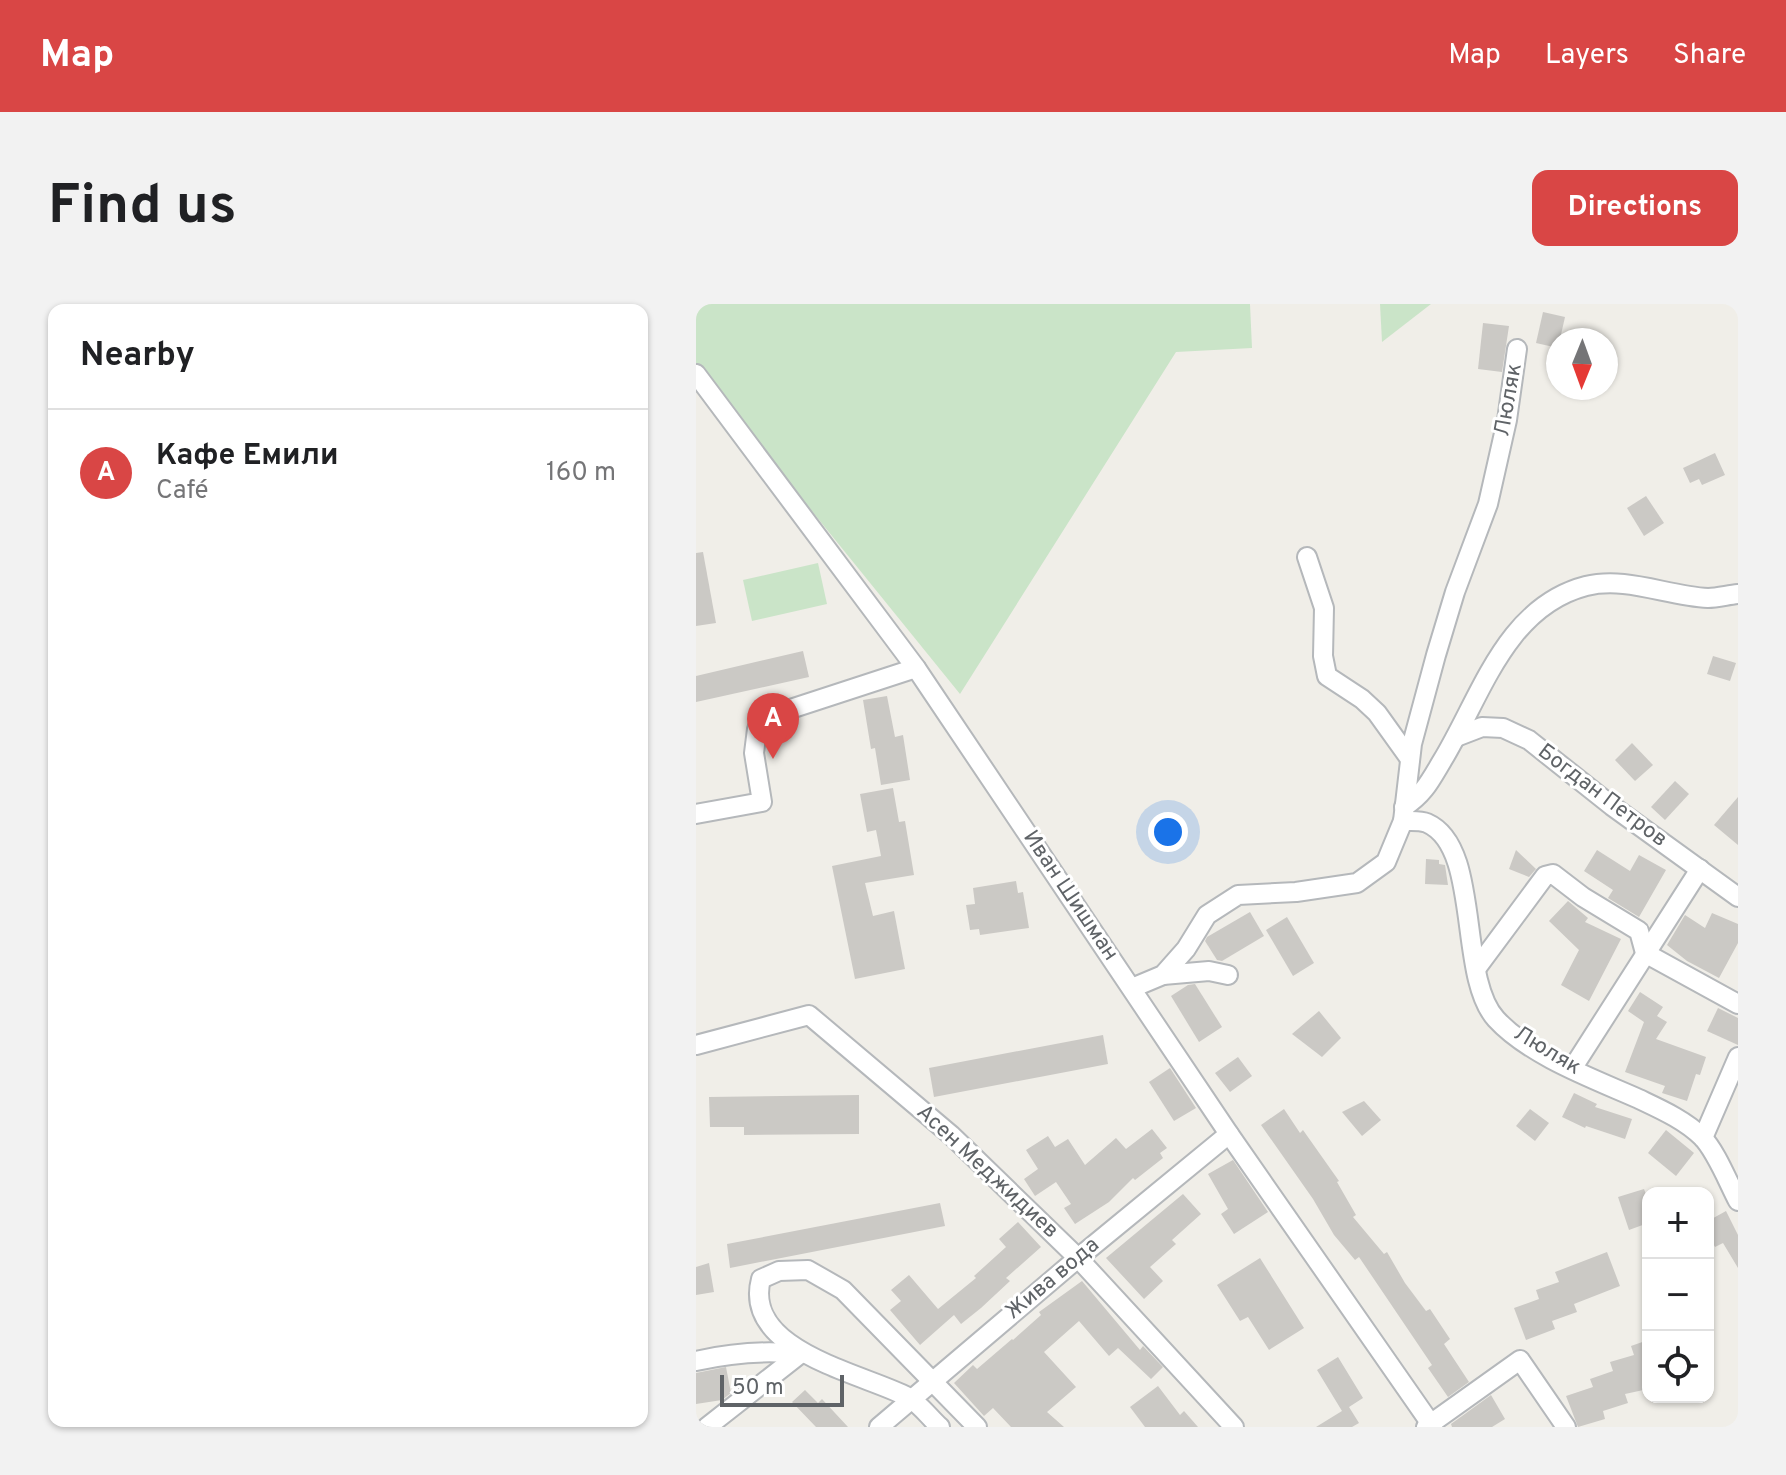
<!DOCTYPE html>
<html lang="en">
<head>
<meta charset="utf-8">
<style>
  body { margin:0; font-family:Overpass,sans-serif; background:#f2f2f2; color:#202124 }
  .controls { position:absolute; right:24px; bottom:24px; display:grid; overflow:hidden; border-radius:16px; box-shadow:0 2px 6px #0004 }
  .controls button { width:72px; height:72px; display:grid; place-items:center; padding:0; border:0; border-bottom:2px solid #e0e0e0; background:#fff; color:#202124; font:40px sans-serif }
  .compass { position:absolute; left:850px; top:24px; width:72px; height:72px; border-radius:50%; background:#fff; box-shadow:0 2px 6px #0004; rotate:181deg }
  .scale { position:absolute; left:24px; bottom:20px; width:124px; box-sizing:border-box; padding-left:8px; border:4px solid #5f6367; border-top:0; font-size:22px; line-height:28px; white-space:nowrap; color:#5f6367; -webkit-text-stroke:6px #fff; paint-order:stroke }
  .you { position:absolute; left:472px; top:528px; width:28px; height:28px; margin:-20px; border:6px solid #fff; border-radius:50%; background:#1a73e8; box-shadow:0 0 0 12px #1a73e833 }
  .badge { display:grid; place-items:center; width:52px; height:52px; border-radius:50%; background:#d94645; color:#fff; font-size:26px; font-weight:700 }
  .pin { position:absolute; translate:-50% -66px; filter:drop-shadow(0 2px 4px #0008) }
  .pin::after { content:''; position:absolute; top:42px; width:28px; height:24px; background:inherit; clip-path:polygon(0 0,100% 0,50% 100%) }
  .list { margin:0; padding:0; list-style:none }
  h2 { display:flex; justify-content:space-between; align-items:center; height:104px; margin:0; padding:0 32px; font-size:34px }
  h2 small { font-size:26px; font-weight:400; color:#757577 }
  .list li { display:grid; grid-template-columns:52px 1fr auto; gap:24px; align-items:center; box-sizing:border-box; height:128px; padding:0 32px; border-top:2px solid #e0e0e0 }
  .list b { display:block; font-size:30px; white-space:nowrap }
  .list p { margin:0; font-size:26px; white-space:nowrap; color:#757577 }
  .list em { font-size:26px; font-style:normal; color:#757577 }
  .icon { flex:none; width:44px; height:44px; fill:none; stroke:currentColor; stroke-width:2; stroke-linecap:round; stroke-linejoin:round }
  .map { position:relative; flex:none; width:1042px; height:1123px; overflow:hidden; border-radius:16px }
  header { display:flex; align-items:center; gap:48px; box-sizing:border-box; height:112px; padding:0 40px; background:#d94645; color:#fff }
  header strong { font-size:38px }
  nav { display:flex; gap:44px; margin-inline-start:auto; font-size:28px }
  .intro { display:flex; align-items:center; justify-content:space-between; box-sizing:border-box; height:192px; padding:0 48px }
  h1 { margin:0; font-size:56px }
  .button { padding:20px 36px; border-radius:16px; background:#d94645; color:#fff; font-size:28px; font-weight:700 }
  main { display:flex; gap:48px; padding:0 48px }
  aside { flex:1; background:#fff; border-radius:16px; box-shadow:0 2px 6px #0004 }
  .map>svg:first-child { display:block }
  .green { fill:#cae4c8 }
  .building { fill:#cbc9c5 }
  .lines { fill:none; stroke-linecap:round; stroke-linejoin:round }
  .minor-casing { stroke:#b5b8bb; stroke-width:22 }
  .minor { stroke:#fff; stroke-width:18 }
  .labels { text-anchor:middle; dominant-baseline:central; stroke-width:6; stroke-linejoin:round; paint-order:stroke }
  .street-label { font-size:22px; fill:#5f6367; stroke:#fff }
</style>
</head>
<body>
<header>
<strong>Map</strong>
<nav><a>Map</a><a>Layers</a><a>Share</a></nav>
</header>
<div class="intro"><h1>Find us</h1><a class="button">Directions</a></div>
<main>
<aside>
<h2>Nearby<small></small></h2>
<ul class="list">
<li><span class="badge">A</span><div><b>Кафе Емили</b><p>Café</p></div><em>160 m</em></li>
</ul>
</aside>
<div class="map">
<svg width="1042" height="1123" viewBox="0 0 1042 1123">
  <rect width="100%" height="100%" fill="#f0eee8"/>
  <!-- green -->
  <g class="green">
    <polygon points="0,0 554,0 556,44 480,48 264,390 0,64"/>
    <polygon points="684,0 735,0 686,38"/>
    <polygon points="122,259 131,300 56,317 47,276"/>
  </g>
  <!-- building -->
  <g class="building">
    <polygon points="847,8 869,13 862,44 840,39"/>
    <polygon points="787,19 813,22 806,68 782,65"/>
    <polygon points="1019,149 1029,171 1006,181 1003,175 994,179 987,164"/>
    <polygon points="950,192 968,219 948,232 931,204"/>
    <polygon points="7,248 20,319 0,322 0,249"/>
    <polygon points="107,347 113,373 0,398 0,372"/>
    <polygon points="1017,352 1040,359 1034,377 1011,370"/>
    <polygon points="191,392 199,433 207,431 214,476 185,481 179,444 175,445 167,396"/>
    <polygon points="936,439 957,461 939,477 919,456"/>
    <polygon points="979,477 993,490 969,516 955,503"/>
    <polygon points="197,484 203,518 209,517 218,571 169,579 177,612 198,607 209,665 159,675 136,562 185,552 180,526 171,528 164,490"/>
    <polygon points="1042,493 1042,541 1018,521"/>
    <polygon points="820,546 840,565 833,573 813,565"/>
    <polygon points="901,546 934,567 943,551 970,566 943,613 912,594 917,586 888,567"/>
    <polygon points="730,555 743,556 743,560 749,561 752,581 729,580"/>
    <polygon points="320,577 322,589 327,588 333,624 284,631 283,625 274,626 270,601 279,600 277,584"/>
    <polygon points="872,597 892,614 889,618 925,635 893,697 865,681 883,646 853,617"/>
    <polygon points="554,608 568,632 526,657 521,656 509,637 511,633"/>
    <polygon points="1016,609 1042,620 1042,639 1023,674 991,657 971,641 989,611 1009,624"/>
    <polygon points="591,613 618,659 597,672 570,626"/>
    <polygon points="499,680 526,723 503,738 475,692 492,681"/>
    <polygon points="944,688 967,703 961,712 971,718 960,735 1010,753 1004,771 1000,770 991,797 966,789 969,782 929,768 948,718 932,707"/>
    <polygon points="1022,704 1042,714 1042,741 1011,727"/>
    <polygon points="623,707 645,734 626,753 596,730"/>
    <polygon points="407,731 412,760 238,793 233,764"/>
    <polygon points="542,753 556,772 534,788 519,769"/>
    <polygon points="474,764 500,804 478,817 453,778"/>
    <polygon points="878,789 901,800 899,803 936,815 929,835 890,822 889,824 866,813"/>
    <polygon points="163,791 163,830 48,831 48,823 14,823 13,793"/>
    <polygon points="668,797 685,816 666,832 646,808"/>
    <polygon points="588,805 604,829 607,826 643,877 641,878 660,911 657,913 688,950 691,948 709,979 730,1007 734,1005 754,1035 748,1040 773,1078 752,1093 732,1064 736,1061 663,953 659,956 638,931 617,895 565,821"/>
    <polygon points="834,805 853,819 839,837 820,822"/>
    <polygon points="456,825 471,844 464,849 467,854 439,876 437,874 413,898 379,920 368,904 375,900 360,878 339,892 328,875 342,865 330,846 352,832 359,843 372,835 389,861 420,834 430,845"/>
    <polygon points="970,826 998,849 980,872 952,849"/>
    <polygon points="537,856 572,908 538,930 525,910 532,905 512,870"/>
    <polygon points="948,885 952,896 952,919 933,926 922,893"/>
    <polygon points="487,890 505,910 476,936 480,940 454,963 467,977 448,995 410,954"/>
    <polygon points="244,899 249,922 34,964 31,940"/>
    <polygon points="1030,907 1042,931 1042,964 1027,939 1019,943 1012,930 1012,917"/>
    <polygon points="322,918 345,943 310,974 314,977 285,1004 265,1020 258,1011 224,1041 194,1006 205,997 195,986 213,971 242,1005 280,974 278,972 310,943 303,935"/>
    <polygon points="911,948 924,982 878,1000 881,1008 856,1017 859,1025 830,1036 818,1004 843,995 840,986 863,978 859,968"/>
    <polygon points="564,954 608,1024 573,1046 552,1013 544,1017 521,981"/>
    <polygon points="13,959 18,988 0,991 0,963"/>
    <polygon points="386,977 444,1046 447,1042 467,1063 455,1075 422,1044 413,1052 383,1017 348,1048 380,1083 351,1108 368,1123 315,1123 297,1104 288,1112 258,1079 277,1061 281,1065 316,1035 317,1036 345,1011 343,1008"/>
    <polygon points="952,1036 952,1085 929,1090 932,1099 907,1107 909,1115 882,1123 870,1092 897,1083 894,1075 917,1067 914,1058 938,1051 935,1042"/>
    <polygon points="642,1053 667,1094 653,1103 663,1119 656,1123 620,1123 646,1107 621,1066"/>
    <polygon points="30,1063 35,1089 26,1096 0,1100 0,1069"/>
    <polygon points="462,1082 484,1111 488,1107 502,1123 449,1123 434,1103"/>
    <polygon points="109,1086 122,1099 126,1095 152,1123 120,1123 96,1098"/>
    <polygon points="795,1091 809,1115 796,1123 756,1123 755,1120"/>
  </g>
  <g class="lines">
    <defs>
      <g id="minor">
        <polyline points="0,70 220,364 533,830 737,1123"/>
        <polyline points="611,253 628,304 627,352 631,372 666,395 681,409 714,455"/>
        <polyline points="760,433 786,423 807,424 833,436 916,502 1042,593"/>
        <path d="M708,503C728,490 734,477 746,457C785,393 809,303 890,282C930,272 971,292 1012,294C1021,294 1032,291 1042,290"/>
        <polyline points="0,510 66,498 58,449 61,425 73,412 220,364"/>
        <path d="M707,517C715,517 724,516 731,519C786,543 761,672 800,715C834,752 898,775 943,795C964,805 989,816 1006,833C1020,847 1032,878 1042,897"/>
        <polyline points="780,665 849,572 857,570 887,593 943,627 949,649 1042,700"/>
        <polyline points="467,671 513,667 532,671"/>
        <polyline points="436,684 467,671 490,645 511,611 542,591 600,588 661,579 690,558 707,517 716,440 740,351 759,288 792,200 811,116 821,45"/>
        <polyline points="0,741 113,711 255,831 382,954 538,1123"/>
        <polyline points="876,765 1004,565"/>
        <polyline points="1007,834 1042,753"/>
        <path d="M0,1057C35,1049 68,1046 104,1050"/>
        <polyline points="11,1123 104,1050"/>
        <polyline points="183,1123 382,954 533,830"/>
        <path d="M244,1123C234,1114 224,1100 212,1093C166,1069 46,1047 65,975L83,967L112,966L147,986L281,1123"/>
        <polyline points="730,1123 824,1056 870,1123"/>
      </g>
    </defs>
    <!-- minor casing -->
    <use href="#minor" class="minor-casing"/>
    <!-- minor -->
    <use href="#minor" class="minor"/>
  </g>
  <g class="labels">
    <!-- street labels -->
    <g class="street-label">
      <text transform="translate(813 96) rotate(-80)">Люляк</text>
      <text transform="translate(906 492) rotate(37)">Богдан Петров</text>
      <text transform="translate(374 592) rotate(56)">Иван Шишман</text>
      <text transform="translate(851 747) rotate(31)">Люляк</text>
      <text transform="translate(291 868) rotate(43)">Асен Меджидиев</text>
      <text transform="translate(357 975) rotate(-40)">Жива вода</text>
    </g>
  </g>
</svg>
<div class="controls">
<button>+</button>
<button>−</button>
<button><svg class="icon" aria-label="locate" viewBox="0 0 24 24"><circle cx="12" cy="12" r="6"/><path d="M12 2v4M12 18v4M2 12h4M18 12h4"/></svg></button>
</div>
<svg class="compass" viewBox="-18 -18 36 36"><path d="M0-13l5 13h-10z" fill="#e53935"/><path d="M0 13l5-13h-10z" fill="#757577"/></svg>
<div class="scale">50 m</div>
<div class="you"></div>
<div class="pin badge" style="left:77px;top:455px">A</div>
</div>
</main>
</body>
</html>
